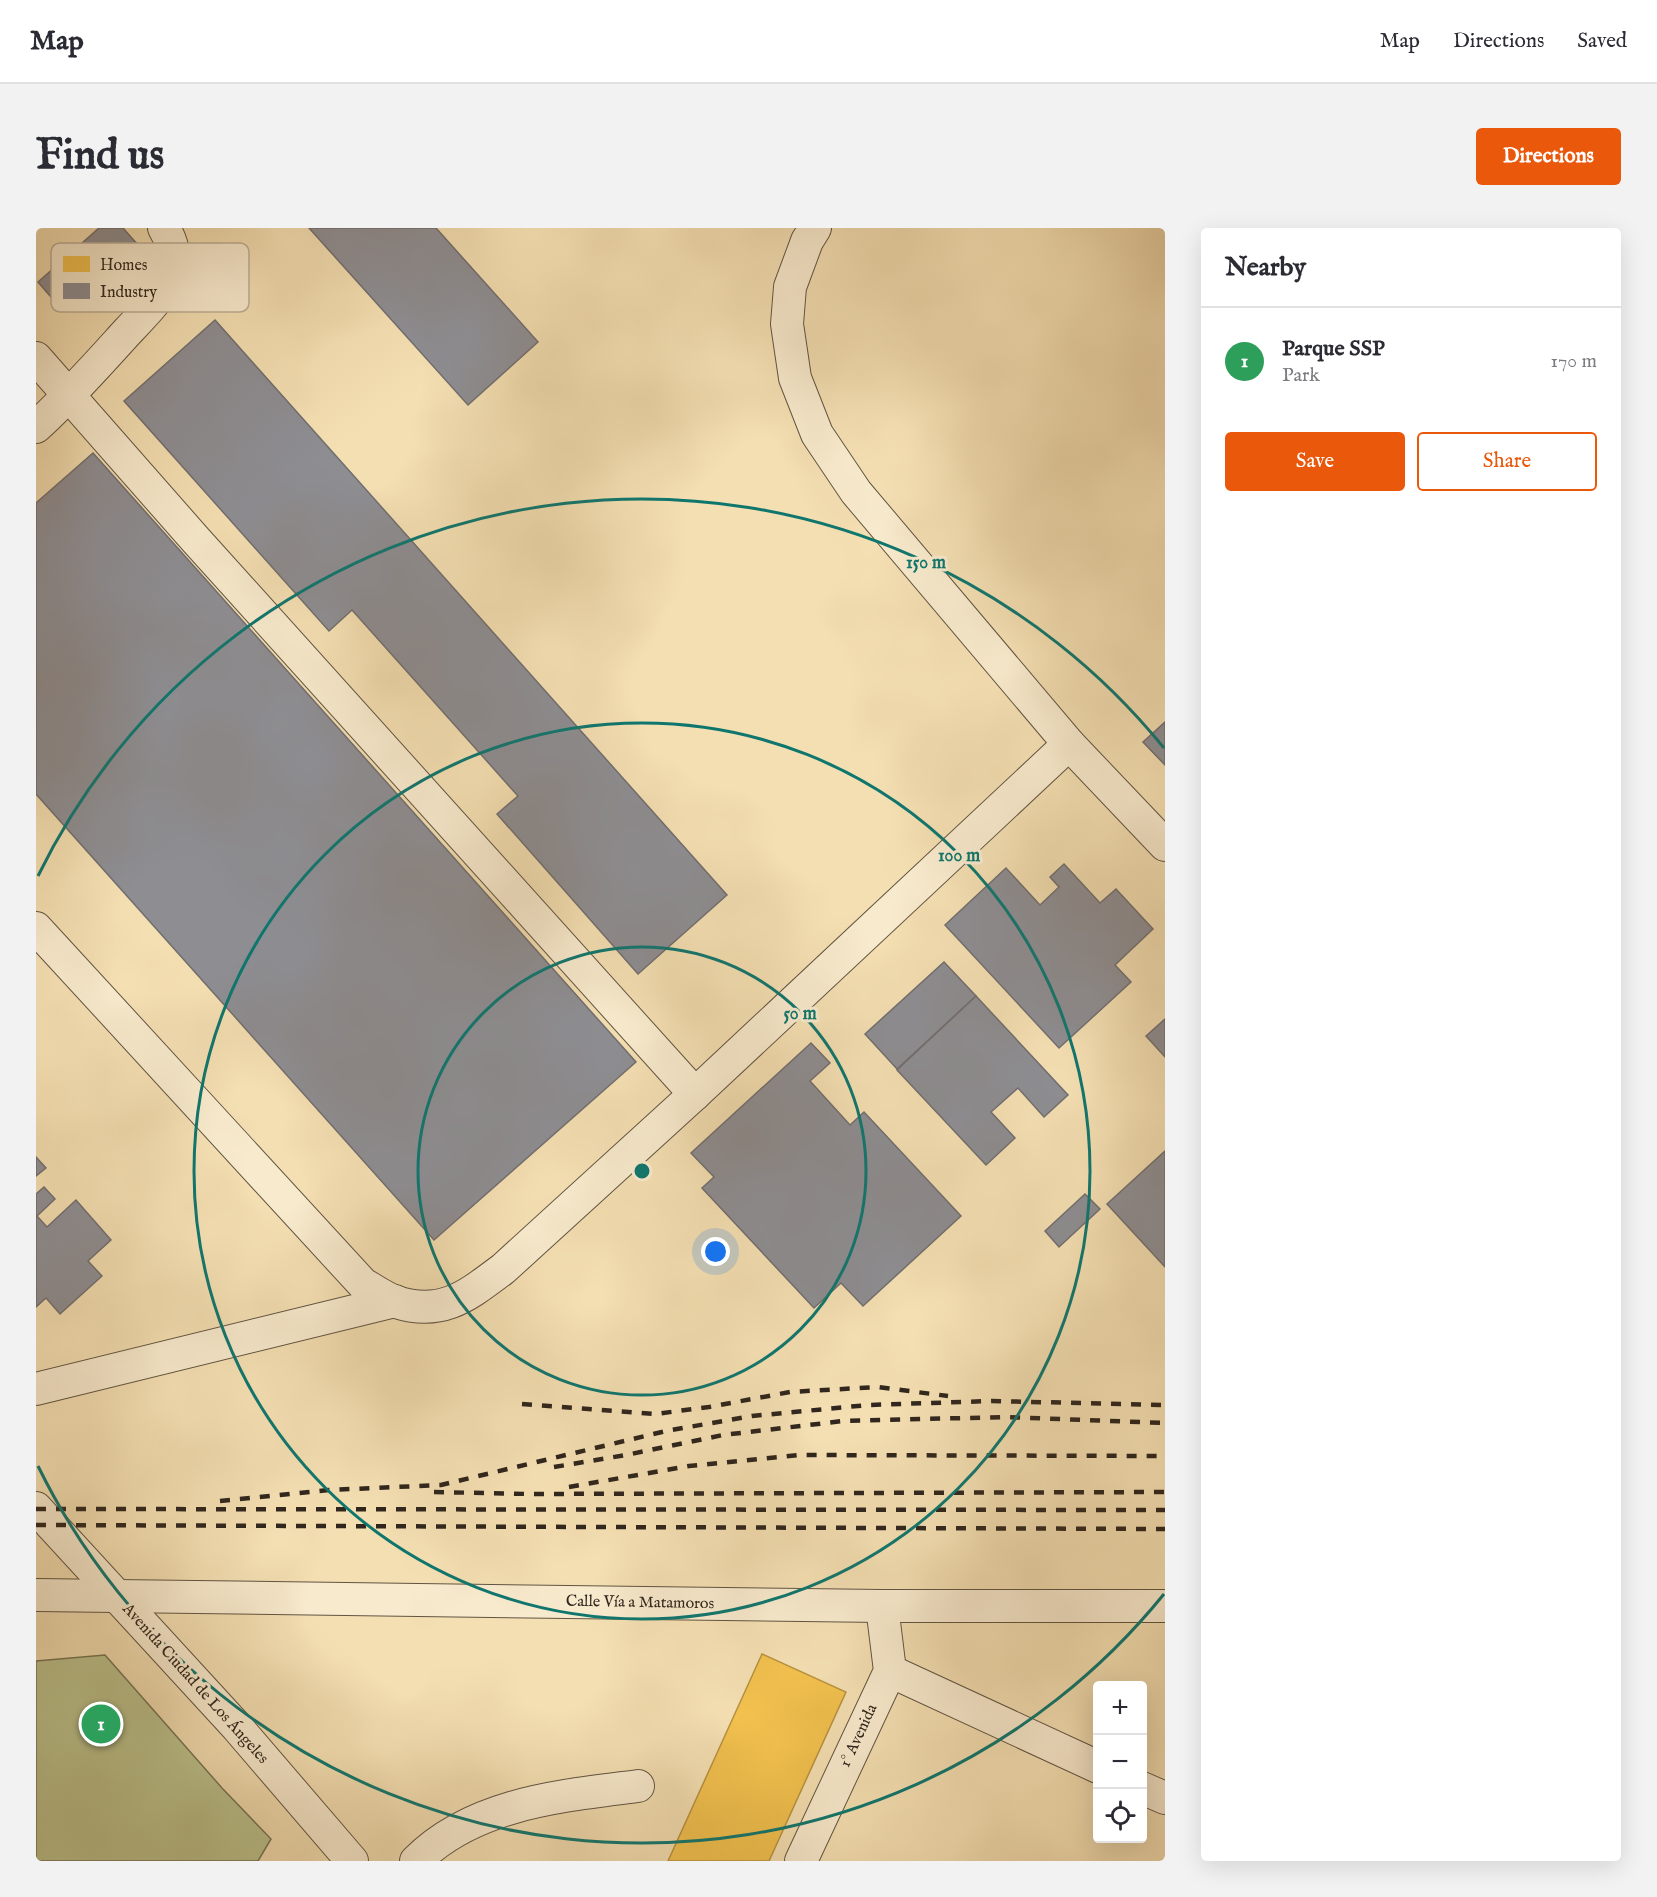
<!DOCTYPE html>
<html lang="en">
<head>
<meta charset="utf-8">
<style>
  body { margin:0; font-family:"IM FELL English",serif; background:#f2f2f3; color:#2b2b33 }
  .controls { position:absolute; right:18px; bottom:18px; display:grid; overflow:hidden; border-radius:6px; box-shadow:0 6px 24px #0002 }
  .controls button { width:54px; height:54px; display:grid; place-items:center; padding:0; border:0; border-bottom:2px solid #e1e1e2; background:#fff; color:#2b2b33; font:30px sans-serif }
  .you { position:absolute; left:680px; top:1024px; width:21px; height:21px; margin:-15px; border:4px solid #fff; border-radius:50%; background:#1a73e8; box-shadow:0 0 0 9px #1a73e833 }
  .badge { display:grid; place-items:center; width:39px; height:39px; border-radius:50%; background:#ea580c; color:#fff; font-size:20px; font-weight:700 }
  .pin { position:absolute; translate:-50% -50%; border:3px solid #fff; box-shadow:0 2px 6px #0006 }
  .list { margin:0; padding:0; list-style:none }
  h2 { display:flex; justify-content:space-between; align-items:center; height:78px; margin:0; padding:0 24px; font-size:26px }
  h2 small { font-size:20px; font-weight:400; color:#7c7c81 }
  .list li { display:grid; grid-template-columns:39px 1fr auto; gap:18px; align-items:center; box-sizing:border-box; height:108px; padding:0 24px; border-top:2px solid #e1e1e2 }
  .list b { display:block; font-size:22px; white-space:nowrap }
  .list p { margin:0; font-size:20px; white-space:nowrap; color:#7c7c81 }
  .list em { font-size:20px; font-style:normal; color:#7c7c81 }
  .actions { display:flex; gap:12px; padding:18px 24px }
  .actions a { flex:1; padding:14px 0; border:2px solid #ea580c; border-radius:6px; text-align:center; font-size:21px; color:#ea580c }
  .actions .main { background:#ea580c; color:#fff }
  .icon { flex:none; width:33px; height:33px; fill:none; stroke:currentColor; stroke-width:2; stroke-linecap:round; stroke-linejoin:round }
  .map { position:relative; flex:none; width:1129px; height:1633px; overflow:hidden; border-radius:6px }
  header { display:flex; align-items:center; gap:36px; box-sizing:border-box; height:84px; padding:0 30px; background:#fff; border-bottom:2px solid #e1e1e2 }
  header strong { font-size:28px }
  nav { display:flex; gap:33px; margin-inline-start:auto; font-size:21px }
  .intro { display:flex; align-items:center; justify-content:space-between; box-sizing:border-box; height:144px; padding:0 36px }
  h1 { margin:0; font-size:42px }
  .button { padding:15px 27px; border-radius:6px; background:#ea580c; color:#fff; font-size:21px; font-weight:700 }
  main { display:flex; gap:36px; padding:0 36px }
  aside { flex:1; background:#fff; border-radius:6px; box-shadow:0 6px 24px #0002 }
  .map>svg:first-child { display:block }
  .green { fill:#bbc28d; stroke:#767455; stroke-width:1.5 }
  .homes { fill:#f2c14e; stroke:#b8923f; stroke-width:1.5 }
  .industry { fill:#8d8d92; stroke:#716e6f; stroke-width:1.5 }
  .lines { fill:none; stroke-linecap:round; stroke-linejoin:round }
  .minor-casing { stroke:#615442; stroke-width:34 }
  .minor { stroke:#f8eacd; stroke-width:32 }
  .rail { stroke:#30261d; stroke-width:4.5; stroke-dasharray:10 10; stroke-linecap:butt }
  .ring { fill:none; stroke:#0f766e; stroke-width:3 }
  .labels { text-anchor:middle; dominant-baseline:central; stroke-width:6; stroke-linejoin:round; paint-order:stroke }
  .street-label { font-size:16px; fill:#30261d; stroke:#f8eacd }
  .key { fill:#f8eacd; stroke:#bcaf98; stroke-width:1.5 }
  .key-label { font-size:16px; fill:#30261d }
  .centre { fill:#0f766e; stroke:#f8eacd; stroke-width:3 }
  .ring-label { font-size:18px; text-anchor:middle; font-weight:bold; fill:#0f766e; stroke:#f8eacd; stroke-width:6; stroke-linejoin:round; paint-order:stroke }
</style>
</head>
<body>
<header>
<strong>Map</strong>
<nav><a>Map</a><a>Directions</a><a>Saved</a></nav>
</header>
<div class="intro"><h1>Find us</h1><a class="button">Directions</a></div>
<main>
<div class="map">
<svg width="1129" height="1633" viewBox="0 0 1129 1633">
  <rect width="100%" height="100%" fill="#f4dfb2"/>
  <filter id="stains"><feTurbulence type="fractalNoise" baseFrequency=".00333" numOctaves="4"/><feColorMatrix values="0 0 0 0 .2 0 0 0 0 .09 0 0 0 0 .02 0 0 0 .5 -.17"/></filter>
  <radialGradient id="worn" r=".72"><stop offset=".6" stop-color="#630" stop-opacity="0"/><stop offset="1" stop-color="#630" stop-opacity=".3"/></radialGradient>
  <!-- green -->
  <polygon class="green" points="69,1427 186,1560 235,1611 222,1633 0,1633 0,1433"/>
  <!-- homes -->
  <polygon class="homes" points="726,1426 810,1464 733,1633 632,1633"/>
  <!-- industry -->
  <g class="industry">
    <polygon points="63,0 87,0 102,17 27,83 2,54"/>
    <polygon points="273,0 400,0 502,114 432,177"/>
    <polygon points="179,92 691,667 602,746 461,586 482,568 316,382 293,403 88,173"/>
    <polygon points="57,225 600,834 398,1012 0,566 0,275"/>
    <polygon points="1129,494 1129,537 1107,514"/>
    <polygon points="1028,636 1064,675 1080,661 1117,701 1079,737 1095,754 1023,820 909,697 970,640 1004,677 1023,659 1014,649"/>
    <polygon points="908,734 940,768 861,841 829,806"/>
    <polygon points="940,768 1032,867 1008,889 982,860 955,884 979,910 950,937 861,842"/>
    <polygon points="1129,791 1129,829 1110,808"/>
    <polygon points="775,815 794,835 774,853 814,897 828,884 925,988 827,1078 805,1055 778,1080 666,960 678,949 655,925"/>
    <polygon points="1129,923 1129,1039 1071,976"/>
    <polygon points="0,929 10,940 0,948"/>
    <polygon points="8,959 19,971 1,988 11,999 40,972 75,1012 52,1033 66,1048 24,1086 10,1070 0,1079 0,966"/>
    <polygon points="1049,966 1064,981 1023,1019 1009,1003"/>
  </g>
  <g class="lines">
    <defs>
      <g id="minor">
        <polyline points="779,0 771,13 754,59 751,96 759,150 781,206 820,264 1033,516 1129,617"/>
        <polyline points="0,130 159,311 659,866"/>
        <path d="M0,199C33,169 62,136 92,103C106,88 124,71 132,52C140,31 139,19 128,0"/>
        <path d="M0,700L327,1056C338,1062 349,1070 360,1074C407,1089 432,1067 467,1041L659,866L1033,516"/>
        <polyline points="0,1161 359,1073"/>
        <polyline points="0,1280 201,1499 316,1633"/>
        <polyline points="0,1367 846,1378 1129,1378"/>
        <polyline points="854,1443 1062,1539"/>
        <polyline points="1106,1560 1129,1570"/>
        <path d="M380,1633C438,1575 525,1568 602,1558"/>
        <polyline points="765,1633 854,1443 846,1378"/>
      </g>
    </defs>
    <!-- minor casing -->
    <use href="#minor" class="minor-casing"/>
    <!-- minor -->
    <use href="#minor" class="minor"/>
    <!-- rail -->
    <g class="rail">
      <polyline points="486,1176 619,1186 673,1179 754,1164 841,1159 912,1168"/>
      <polyline points="518,1239 590,1227 687,1207 807,1193 970,1189 1129,1195"/>
      <polyline points="533,1259 653,1238 763,1227 1129,1228"/>
      <polyline points="398,1264 494,1266 1129,1264"/>
      <polyline points="184,1273 293,1262 405,1257 630,1203 716,1188 832,1177 956,1173 1129,1177"/>
      <polyline points="0,1281 1129,1282"/>
      <polyline points="0,1297 1129,1301"/>
    </g>
  </g>
  <!-- distance rings -->
  <g class="ring">
    <circle cx="606" cy="943" r="224"/>
    <circle cx="606" cy="943" r="448"/>
    <path d="M1128 1366A672 672 0 0 1 2 1238M2 648A672 672 0 0 1 1128 520"/>
  </g>
  <g class="labels">
    <!-- street labels -->
    <g class="street-label">
      <text transform="translate(604 1375) rotate(1)">Calle Vía a Matamoros</text>
      <text transform="translate(159 1456) rotate(48)">Avenida Ciudad de Los Ángeles</text>
      <text transform="translate(823 1508) rotate(-65)">1° Avenida</text>
    </g>
  </g>
  <!-- legend -->
  <rect x="15" y="15" width="198" height="69" rx="9" class="key"/>
  <rect x="27" y="28" width="27" height="16" fill="#f2c14e"/>
  <rect x="27" y="55" width="27" height="16" fill="#8d8d92"/>
  <g class="key-label">
    <text x="64" y="42">Homes</text>
    <text x="64" y="69">Industry</text>
  </g>
  <circle cx="606" cy="943" r="9" class="centre"/>
  <g class="ring-label">
    <text x="890" y="340">150 m</text>
    <text x="923" y="633">100 m</text>
    <text x="764" y="791">50 m</text>
  </g>
  <rect width="100%" height="100%" filter="url(#stains)"/>
  <rect width="100%" height="100%" fill="url(#worn)"/>
</svg>
<div class="controls">
<button>+</button>
<button>−</button>
<button><svg class="icon" aria-label="locate" viewBox="0 0 24 24"><circle cx="12" cy="12" r="6"/><path d="M12 2v4M12 18v4M2 12h4M18 12h4"/></svg></button>
</div>
<div class="you"></div>
<div class="pin badge" style="left:65px;top:1496px;background:#2e9e5b">1</div>
</div>
<aside>
<h2>Nearby<small></small></h2>
<ul class="list">
<li><span class="badge" style="background:#2e9e5b">1</span><div><b>Parque SSP</b><p>Park</p></div><em>170 m</em></li>
</ul>
<div class="actions"><a class="main">Save</a><a>Share</a></div>
</aside>
</main>
</body>
</html>
